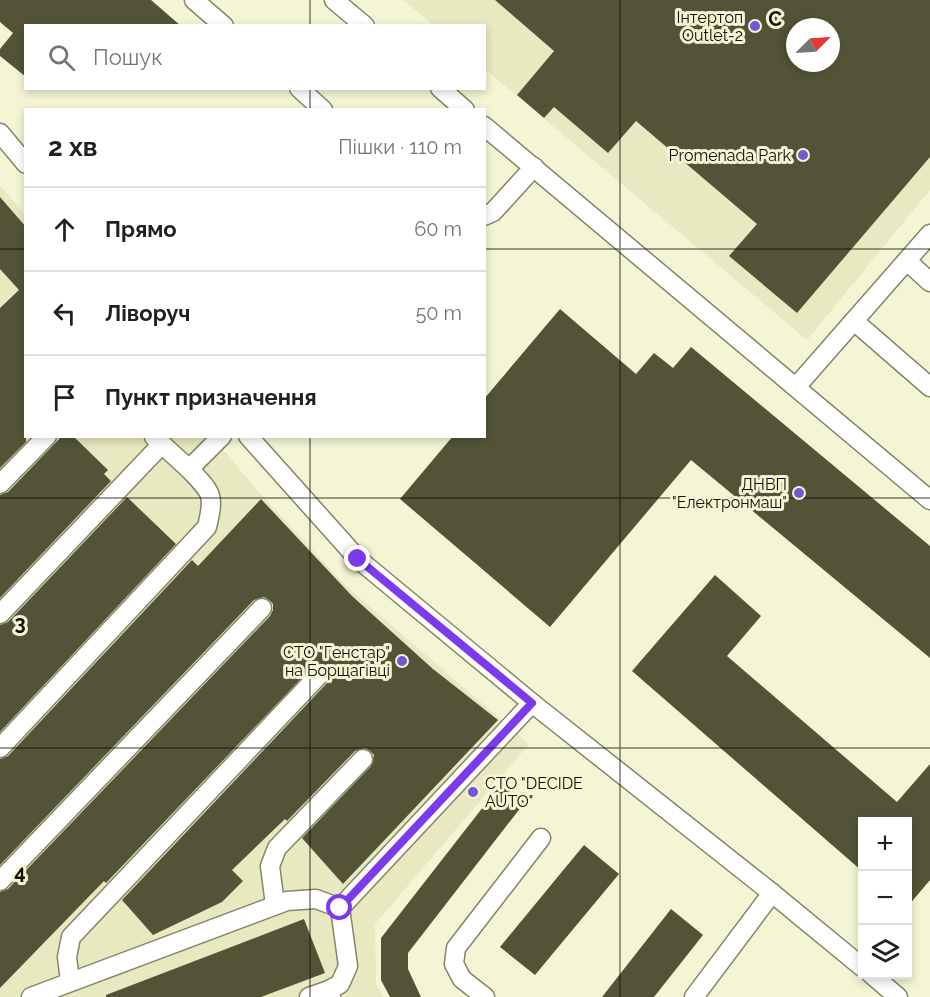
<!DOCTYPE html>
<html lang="uk">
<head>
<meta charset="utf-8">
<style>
  body { margin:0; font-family:Raleway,sans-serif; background:#f2f2f2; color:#202124 }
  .controls { position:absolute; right:18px; bottom:18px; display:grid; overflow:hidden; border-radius:0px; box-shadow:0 3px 9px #0003 }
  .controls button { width:54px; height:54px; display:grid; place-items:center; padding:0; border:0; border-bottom:2px solid #e0e0e0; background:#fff; color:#202124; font:30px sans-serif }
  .compass { position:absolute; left:786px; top:18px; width:54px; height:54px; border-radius:50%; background:#fff; box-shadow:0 3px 9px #0003; rotate:66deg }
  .stop { position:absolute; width:18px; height:18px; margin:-14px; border:4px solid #7c3aed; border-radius:50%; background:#fff }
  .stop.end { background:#7c3aed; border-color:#fff; box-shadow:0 2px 6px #0008 }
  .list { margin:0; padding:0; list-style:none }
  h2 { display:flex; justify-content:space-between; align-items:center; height:78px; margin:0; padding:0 24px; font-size:26px }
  h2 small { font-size:20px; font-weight:400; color:#757577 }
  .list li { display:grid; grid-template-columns:39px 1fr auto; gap:18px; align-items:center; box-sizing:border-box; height:84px; padding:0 24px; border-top:2px solid #e0e0e0 }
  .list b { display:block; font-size:22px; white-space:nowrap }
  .list em { font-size:20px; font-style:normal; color:#757577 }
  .icon { flex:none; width:33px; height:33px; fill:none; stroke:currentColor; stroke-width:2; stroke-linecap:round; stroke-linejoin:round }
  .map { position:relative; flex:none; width:930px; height:997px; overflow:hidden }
  .search { position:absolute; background:#fff; box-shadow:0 3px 9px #0003; left:24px; top:24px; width:462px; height:66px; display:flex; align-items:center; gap:15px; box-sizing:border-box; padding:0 21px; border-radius:0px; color:#757577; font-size:22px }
  .panel { position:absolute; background:#fff; box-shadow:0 3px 9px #0003; left:24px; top:108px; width:462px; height:330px; border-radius:0px }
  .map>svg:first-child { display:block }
  .built { fill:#e8e9c0; fill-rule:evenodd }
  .building { fill:#535437; fill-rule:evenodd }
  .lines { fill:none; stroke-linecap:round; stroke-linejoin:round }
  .lane-casing { stroke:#858567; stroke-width:21 }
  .lane { stroke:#fff; stroke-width:18 }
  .route { stroke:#7c3aed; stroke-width:8 }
  .grid { fill:none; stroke:#111106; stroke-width:1.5; stroke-opacity:0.55 }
  .poi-dot { fill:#7259d3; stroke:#f4f5d4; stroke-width:2 }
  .labels { text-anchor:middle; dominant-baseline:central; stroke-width:6; stroke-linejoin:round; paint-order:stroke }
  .poi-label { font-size:16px; fill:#111106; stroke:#f4f5d4; text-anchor:end }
  .grid-label { font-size:20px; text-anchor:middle; font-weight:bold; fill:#111106; stroke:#f4f5d4; stroke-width:6; stroke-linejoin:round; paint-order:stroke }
</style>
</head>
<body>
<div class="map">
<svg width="930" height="997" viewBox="0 0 930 997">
  <rect width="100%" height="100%" fill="#f4f5d4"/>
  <!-- built -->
  <g class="built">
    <path d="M403,0H930V190L807,340L485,69L484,26L433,25ZM795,27H831V63H795Z"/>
    <polygon points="0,185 25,215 26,436 213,437 255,488 346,586 529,744 375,924 376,983 383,997 0,997"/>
  </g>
  <!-- building -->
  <g class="building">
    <polygon points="0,0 151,0 181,26 26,26 26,77 0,56 0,49 13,33 0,22"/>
    <path d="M495,0H930V157L797,313L729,256L757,224L636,121L608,153L554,107L544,118L517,95L554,51ZM795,27H831V63H795Z"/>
    <polygon points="0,197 26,227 26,442 0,468 0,308 19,290 0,269"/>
    <polygon points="560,309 636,374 654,353 673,368 691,347 930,546 930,658 691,460 550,627 400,499 453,436 484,436 484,399"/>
    <polygon points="62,436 73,436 108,470 104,474 111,481 0,598 0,495 8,492"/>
    <polygon points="127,497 176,544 0,732 0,625 8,622"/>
    <polygon points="261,499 352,596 433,669 498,720 343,884 302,838 371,766 374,755 370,751 365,748 355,751 287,821 285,819 232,870 243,881 222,902 153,935 122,900 327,683 330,677 327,667 321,664 315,664 106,883 104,881 0,988 0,892 8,889 270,616 273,610 273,604 269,600 264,597 254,600 0,865 0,759 8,756 192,560 198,566"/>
    <polygon points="715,575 761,616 727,656 897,802 930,764 930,880 908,906 908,822 862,822 862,871 632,671"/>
    <polygon points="501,784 525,802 408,953 408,969 421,997 390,997 381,980 381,938"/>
    <polygon points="584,845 619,874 535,975 500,947"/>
    <polygon points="671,909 703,935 654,997 602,997"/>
    <polygon points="304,919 325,973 261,997 106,997 106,995"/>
  </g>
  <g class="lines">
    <defs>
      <g id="lane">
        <polyline points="194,0 224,26"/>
        <polyline points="334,0 365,26"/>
        <polyline points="299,88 323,110"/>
        <polyline points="440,88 465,110"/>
        <polyline points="484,126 930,500"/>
        <polyline points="0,133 26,164"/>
        <polyline points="484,216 493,212 534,167"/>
        <polyline points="907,261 930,282"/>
        <polyline points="854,321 930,387"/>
        <polyline points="796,387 930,234"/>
        <polyline points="248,436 358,559 532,703 772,893 862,967"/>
        <polyline points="154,437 189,469 222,436"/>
        <polyline points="0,484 47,436"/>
        <polyline points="0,614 162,444"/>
        <path d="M0,748L207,527C215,494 212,493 189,469"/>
        <polyline points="0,881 262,608"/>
        <polyline points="275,905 270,866 277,848 363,759"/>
        <polyline points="871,974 898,997"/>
        <polyline points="70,981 67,957 71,937 319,675"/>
        <polyline points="31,997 287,901 316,899 340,908"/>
        <polyline points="309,997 329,990"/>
        <polyline points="331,997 329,990 340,984 348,966 340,908 532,703"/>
        <polyline points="485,997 462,979 454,964 456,948 541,838"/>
        <polyline points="694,997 772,893"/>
      </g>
    </defs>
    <!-- lane casing -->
    <use href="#lane" class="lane-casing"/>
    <!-- lane -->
    <use href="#lane" class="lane"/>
  </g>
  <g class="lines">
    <!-- route -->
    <polyline class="route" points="340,908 532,703 358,559"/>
  </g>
  <!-- grid -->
  <path class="grid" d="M310,0V26M620,0V997M310,88V110M0,249H26M484,249H930M310,436V997M0,498H930M0,748H930"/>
  <!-- markers -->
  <g class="poi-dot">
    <circle cx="755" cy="26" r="6"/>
    <circle cx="803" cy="155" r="6"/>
    <circle cx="799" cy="493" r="6"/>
    <circle cx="402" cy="661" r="6"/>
    <circle cx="473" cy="792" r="6"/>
  </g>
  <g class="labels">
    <!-- poi labels -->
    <g class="poi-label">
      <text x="743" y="17">Інтертоп<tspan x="743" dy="18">Outlet-2</tspan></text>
      <text x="791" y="155">Promenada Park</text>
      <text x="787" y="484">ДНВП<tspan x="787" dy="18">"Електронмаш"</tspan></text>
      <text x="390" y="652">СТО "Генстар"<tspan x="390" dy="18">на Борщагівці</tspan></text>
      <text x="485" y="783" text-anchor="start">СТО "DECIDE<tspan x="485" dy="18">AUTO"</tspan></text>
    </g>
  </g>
  <g class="grid-label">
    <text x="775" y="26">C</text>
    <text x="20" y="630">3</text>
    <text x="20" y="879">4</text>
  </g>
</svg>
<div class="controls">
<button>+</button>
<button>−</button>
<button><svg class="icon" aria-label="layers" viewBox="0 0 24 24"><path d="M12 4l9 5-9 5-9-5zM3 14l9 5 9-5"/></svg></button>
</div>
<svg class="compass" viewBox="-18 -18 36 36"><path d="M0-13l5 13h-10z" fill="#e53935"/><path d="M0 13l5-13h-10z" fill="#757577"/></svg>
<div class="stop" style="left:340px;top:908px"></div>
<div class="stop end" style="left:358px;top:559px"></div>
<div class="search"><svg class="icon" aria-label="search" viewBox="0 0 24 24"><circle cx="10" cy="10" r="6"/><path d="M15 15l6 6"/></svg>Пошук</div>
<section class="panel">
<h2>2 хв<small>Пішки · 110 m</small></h2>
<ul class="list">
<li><svg class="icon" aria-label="ahead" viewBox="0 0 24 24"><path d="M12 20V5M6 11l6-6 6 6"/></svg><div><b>Прямо</b></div><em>60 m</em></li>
<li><svg class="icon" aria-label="left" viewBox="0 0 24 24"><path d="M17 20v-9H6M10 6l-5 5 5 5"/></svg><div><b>Ліворуч</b></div><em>50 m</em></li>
<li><svg class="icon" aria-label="arrive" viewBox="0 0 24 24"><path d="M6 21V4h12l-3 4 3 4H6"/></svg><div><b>Пункт призначення</b></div></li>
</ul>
</section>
</div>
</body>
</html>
